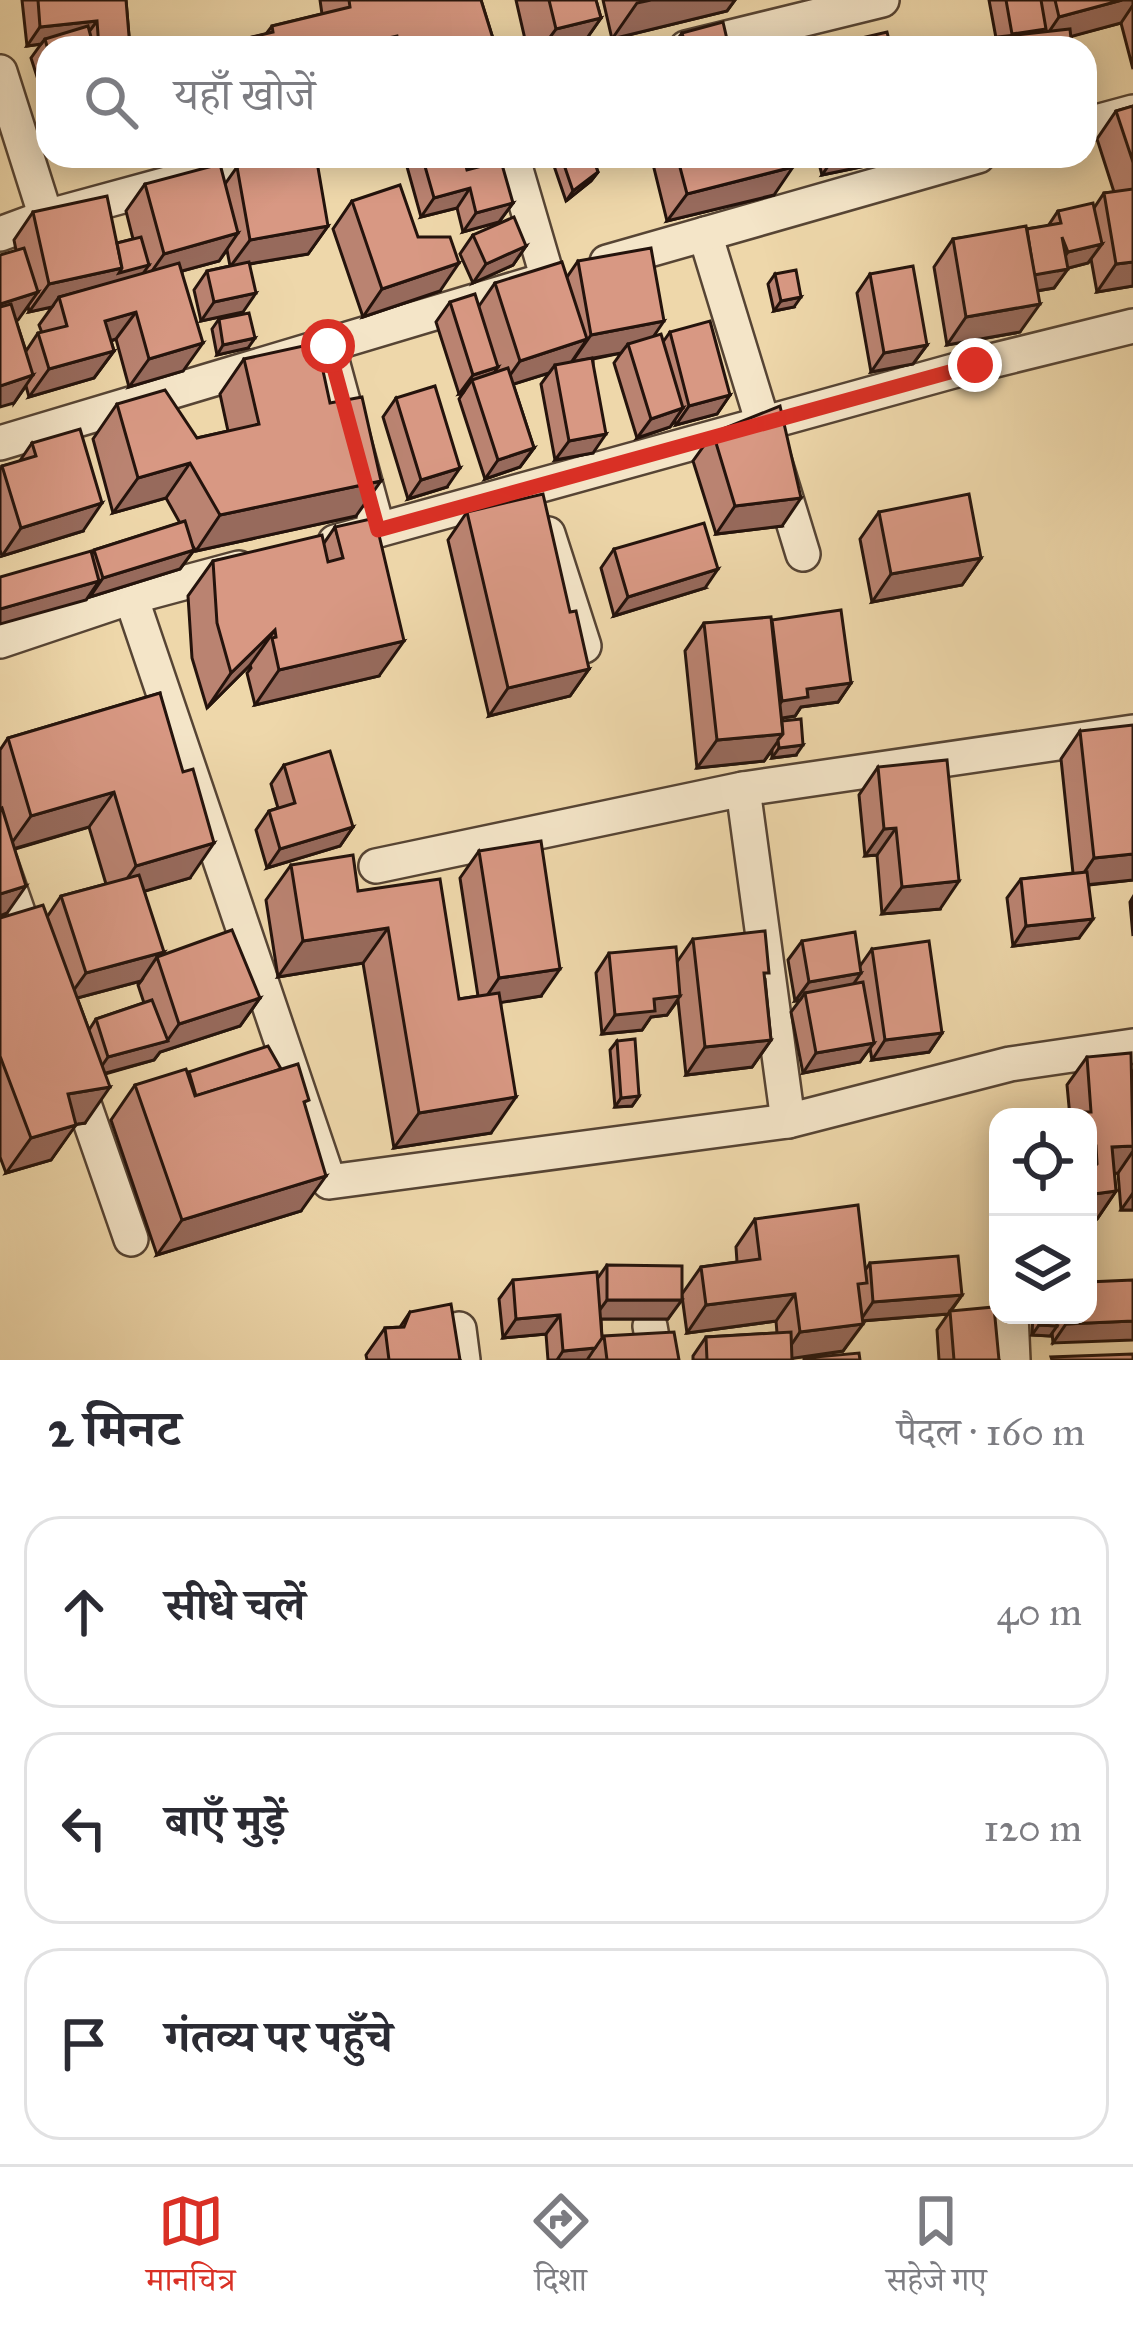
<!DOCTYPE html>
<html lang="hi">
<head>
<meta charset="utf-8">
<style>
  body { margin:0; font-family:"IM FELL Great Primer","Noto Serif Devanagari",serif; background:#f2f2f3; color:#2b2b33 }
  .controls { position:absolute; right:36px; bottom:36px; display:grid; overflow:hidden; border-radius:24px; box-shadow:0 6px 30px #0003 }
  .controls button { width:108px; height:108px; display:grid; place-items:center; padding:0; border:0; border-bottom:3px solid #e1e1e2; background:#fff; color:#2b2b33; font:60px sans-serif }
  .stop { position:absolute; width:36px; height:36px; margin:-27px; border:9px solid #d93025; border-radius:50%; background:#fff }
  .stop.end { background:#d93025; border-color:#fff; box-shadow:0 3px 12px #0008 }
  .list { margin:0; padding:0; list-style:none }
  h2 { display:flex; justify-content:space-between; align-items:center; height:156px; margin:0; padding:0 48px; font-size:51px }
  h2 small { font-size:39px; font-weight:400; color:#7c7c81 }
  .list li { display:grid; grid-template-columns:78px 1fr auto; gap:36px; align-items:center; box-sizing:border-box; height:192px; margin:0 24px 24px; padding:0 24px; border:3px solid #e1e1e2; border-radius:36px }
  .list b { display:block; font-size:45px; white-space:nowrap }
  .list em { font-size:39px; font-style:normal; color:#7c7c81 }
  .icon { flex:none; width:66px; height:66px; fill:none; stroke:currentColor; stroke-width:2; stroke-linecap:round; stroke-linejoin:round }
  .map { position:relative; flex:none; width:1133px; height:1360px; overflow:hidden }
  .search { position:absolute; background:#fff; box-shadow:0 6px 30px #0003; left:36px; right:36px; top:36px; height:132px; display:flex; align-items:center; gap:30px; box-sizing:border-box; padding:0 42px; border-radius:36px; color:#7c7c81; font-size:45px }
  .sheet { height:804px; background:#fff }
  nav { display:flex; justify-content:space-around; align-items:center; box-sizing:border-box; height:168px; border-top:3px solid #e1e1e2; background:#fff; font-size:33px; color:#7c7c81 }
  nav a { display:grid; justify-items:center; gap:6px }
  nav .on { color:#d93025 }
  .map>svg:first-child { display:block }
  .lines { fill:none; stroke-linecap:round; stroke-linejoin:round }
  .minor-casing { stroke:#564434; stroke-width:38 }
  .minor { stroke:#f4e5c8; stroke-width:33 }
  .wall { fill:#ba8371; stroke:#24130c; stroke-width:3; fill-rule:evenodd }
  .shaded-wall { fill:#976a5c; stroke:#24130c; stroke-width:3 }
  .building { fill:#d89883; stroke:#24130c; stroke-width:3 }
  .route { stroke:#d93025; stroke-width:15 }
</style>
</head>
<body>
<div class="map">
<svg width="1133" height="1360" viewBox="0 0 1133 1360">
  <rect width="100%" height="100%" fill="#eed7aa"/>
  <filter id="stains"><feTurbulence type="fractalNoise" baseFrequency=".00167" numOctaves="4"/><feColorMatrix values="0 0 0 0 .2 0 0 0 0 .09 0 0 0 0 .02 0 0 0 .5 -.17"/></filter>
  <radialGradient id="worn" r=".72"><stop offset=".6" stop-color="#630" stop-opacity="0"/><stop offset="1" stop-color="#630" stop-opacity=".3"/></radialGradient>
  <g class="lines">
    <defs>
      <g id="minor">
        <polyline points="686,48 882,0"/>
        <polyline points="0,72 46,217"/>
        <polyline points="1085,125 1133,112"/>
        <polyline points="0,234 46,217 270,156"/>
        <polyline points="705,234 803,554"/>
        <polyline points="607,262 978,156"/>
        <polyline points="328,346 378,530"/>
        <polyline points="0,443 548,279 512,156"/>
        <polyline points="548,534 584,646"/>
        <polyline points="335,542 975,365 1133,326"/>
        <polyline points="131,597 329,1182 788,1121 1010,1064 1133,1046"/>
        <polyline points="0,641 131,597 239,568"/>
        <polyline points="743,789 788,1121"/>
        <polyline points="0,861 33,955"/>
        <polyline points="376,866 743,789 1133,732"/>
        <polyline points="75,1078 131,1239"/>
        <polyline points="1011,1315 1013,1360"/>
        <polyline points="650,1326 656,1360"/>
        <polyline points="459,1329 463,1360"/>
      </g>
    </defs>
    <!-- minor casing -->
    <use href="#minor" class="minor-casing"/>
    <!-- minor -->
    <use href="#minor" class="minor"/>
  </g>
  <!-- wall -->
  <g class="wall">
    <polygon points="22,0 126,0 130,48 48,48 48,121 43,91 45,88 41,89 31,58 41,44 27,46"/>
    <polygon points="320,0 481,0 495,45 492,48 233,48 239,40 266,34 272,26 322,14"/>
    <polygon points="516,0 596,0 601,18 580,48 527,48"/>
    <polygon points="603,0 735,0 727,11 612,39"/>
    <polygon points="989,0 1133,0 1133,69 1121,23 1071,36 1072,48 989,48 996,38"/>
    <polygon points="682,33 729,48 671,48"/>
    <polygon points="1133,106 1133,286 1097,292 1091,259 1088,263 1068,268 1054,288 1037,291 1020,332 947,345 934,267 953,239 1048,226 1058,211 1094,208 1104,193 1114,192 1097,139 1116,111"/>
    <polygon points="404,156 463,156 467,170 513,203 499,222 463,232 457,208 421,217"/>
    <polygon points="558,156 592,156 598,172 591,181 566,201 553,163"/>
    <polygon points="651,156 791,156 774,195 667,221"/>
    <polygon points="817,156 893,156 890,161 822,175"/>
    <path d="M237,167L328,226L308,254L250,264L243,312L201,321L194,290L207,271L230,266L227,250L219,261L182,271L183,371L129,387L116,339L111,341L114,351L94,378L29,397L26,386L14,403L16,250L14,240L33,212L117,243L133,239L126,211L145,184H225ZM28,306L29,312L52,307L39,325L42,333H38L26,351L16,321Z"/>
    <polygon points="352,201 418,237 440,291 363,317 333,229"/>
    <polygon points="473,235 526,246 513,265 473,283 460,254"/>
    <polygon points="578,261 654,336 663,342 670,332 730,395 717,414 676,425 675,421 670,427 637,438 614,363 621,353 593,359 593,453 555,460 541,384 549,373 513,384 534,448 520,467 485,479 459,399 463,393 459,394 436,322 450,302 479,306 495,283 567,277"/>
    <polygon points="775,274 794,307 774,311 768,284"/>
    <polygon points="870,274 927,345 913,364 871,372 857,293"/>
    <polygon points="219,319 248,348 217,355 212,329"/>
    <polygon points="244,359 330,403 356,516 196,551 192,545 194,550 180,569 90,597 89,595 86,600 92,554 94,550 180,523 166,498 113,513 93,439 117,404 197,438 228,431 220,394"/>
    <polygon points="396,398 447,487 408,499 383,417"/>
    <polygon points="713,433 782,526 716,534 693,461"/>
    <polygon points="32,443 83,531 2,556 0,550 0,470 2,466 19,462"/>
    <polygon points="467,512 570,612 589,669 570,696 489,716 448,540"/>
    <polygon points="879,512 981,558 962,585 872,602 860,539"/>
    <polygon points="335,527 379,676 255,705 247,673 251,668 250,665 207,708 192,658 188,596 213,561 324,543"/>
    <polygon points="614,549 705,588 614,616 601,568"/>
    <polygon points="772,620 851,683 838,702 801,707 795,716 782,718 796,755 772,758 772,750 764,761 697,768 685,651 704,623"/>
    <path d="M160,693L190,878L144,891L161,956L260,998L240,1026L160,1052L154,1060L105,1074L85,1123L76,1124L51,1160L6,1173L0,1157V918L47,917L61,896L106,884L89,827L15,849L7,913L0,916V750L8,738ZM141,981L138,985L144,1003L96,1019L89,1030L77,998Z"/>
    <polygon points="1080,731 1133,880 1089,885 1079,938 1013,946 1007,898 1021,879 1073,873 1061,759"/>
    <polygon points="284,765 353,827 340,846 267,868 256,830 269,811 278,808 271,784"/>
    <polygon points="878,767 940,909 882,914 877,855 865,856 859,795"/>
    <polygon points="479,851 541,996 501,1002 491,1133 394,1148 363,963 278,977 266,900 291,865 358,891 459,999 478,996 460,878"/>
    <polygon points="1133,897 1133,936 1130,902"/>
    <polygon points="693,939 765,979 771,1040 752,1067 686,1075 678,1000 667,1015 651,1017 642,1030 602,1034 596,973 609,953 677,962"/>
    <polygon points="802,941 860,966 872,949 942,1033 929,1052 872,1060 870,1048 860,1062 803,1073 791,1012 800,1000 795,1001 788,960"/>
    <polygon points="617,1041 639,1096 632,1106 615,1107 610,1050"/>
    <polygon points="1087,1057 1133,1071 1133,1210 1121,1210 1118,1173 1114,1173 1116,1191 1097,1219 1088,1220 1088,1117 1070,1117 1067,1085"/>
    <polygon points="281,1069 305,1107 301,1211 157,1255 111,1120 135,1085 188,1074 189,1072"/>
    <polygon points="755,1219 866,1269 870,1263 962,1295 951,1311 999,1360 939,1360 937,1330 948,1314 862,1321 843,1351 792,1358 792,1360 693,1360 693,1356 706,1337 777,1333 776,1321 687,1333 682,1296 668,1319 601,1319 602,1338 679,1360 548,1360 546,1334 503,1338 499,1299 513,1280 597,1279 607,1265 682,1294 701,1267 737,1262 736,1247"/>
    <polygon points="1133,1280 1053,1343 1052,1332 1050,1336 1032,1335 1033,1315 1088,1315"/>
    <polygon points="410,1312 460,1360 367,1360 366,1355 385,1328 400,1327"/>
  </g>
  <!-- shaded-wall -->
  <g class="shaded-wall">
    <polygon points="651,0 735,0 727,11 612,39 637,3"/>
    <polygon points="1122,0 1133,0 1133,5 1121,23 1040,45 1059,17"/>
    <polygon points="601,18 580,48 542,48 556,29"/>
    <polygon points="97,21 83,40 45,39 41,44 27,46 40,27"/>
    <polygon points="397,36 389,48 367,48 371,42"/>
    <polygon points="835,156 893,156 890,161 822,175"/>
    <polygon points="793,167 774,195 667,221 687,194"/>
    <polygon points="598,172 591,181 566,201 573,191"/>
    <polygon points="470,188 457,208 421,217 434,198"/>
    <polygon points="513,203 499,222 463,232 476,213"/>
    <polygon points="328,226 308,254 230,267 250,240"/>
    <polygon points="238,233 219,261 145,281 164,254"/>
    <polygon points="1102,244 1088,263 1057,271 1068,269 1054,288 1018,294 1031,275 1055,271 1068,252"/>
    <polygon points="526,246 513,265 473,283 486,264"/>
    <polygon points="1133,262 1133,286 1097,292 1116,264"/>
    <polygon points="459,263 440,291 363,317 382,289"/>
    <polygon points="149,265 142,275 59,297 52,307 29,312 49,284 122,268"/>
    <polygon points="38,292 18,320 0,326 0,304"/>
    <polygon points="256,293 243,312 201,321 214,302"/>
    <polygon points="801,297 794,307 774,311 781,301"/>
    <polygon points="1040,304 1020,332 947,345 966,317"/>
    <polygon points="136,312 116,339 86,348 105,321"/>
    <polygon points="664,321 645,349 628,344 621,353 572,362 591,335"/>
    <polygon points="255,338 248,348 217,355 223,345"/>
    <polygon points="587,339 568,367 555,365 549,373 501,388 520,361"/>
    <polygon points="203,343 183,371 129,387 149,359"/>
    <polygon points="927,345 913,364 871,372 884,353"/>
    <polygon points="114,351 94,378 29,397 49,369"/>
    <polygon points="498,367 485,386 472,380 463,393 459,394 473,375"/>
    <polygon points="33,375 14,403 0,407 0,386"/>
    <polygon points="730,395 717,414 676,425 689,406"/>
    <polygon points="683,408 670,427 637,438 651,419"/>
    <polygon points="606,434 593,453 555,460 569,441"/>
    <polygon points="534,448 520,467 485,479 498,460"/>
    <polygon points="190,463 166,498 113,513 138,478"/>
    <polygon points="460,468 447,487 408,499 421,480"/>
    <polygon points="381,481 356,516 196,551 220,515"/>
    <polygon points="801,498 782,526 716,534 735,506"/>
    <polygon points="102,503 83,531 2,556 21,528"/>
    <polygon points="194,550 180,569 90,597 103,578"/>
    <polygon points="981,558 962,585 872,602 891,574"/>
    <polygon points="718,569 705,588 614,616 628,597"/>
    <polygon points="99,581 86,600 0,624 0,609"/>
    <polygon points="275,630 250,665 207,708 231,673"/>
    <polygon points="404,641 379,676 255,705 279,670"/>
    <polygon points="589,669 570,696 489,716 508,688"/>
    <polygon points="851,683 838,702 801,707 795,716 769,720 782,701 807,689"/>
    <polygon points="783,734 764,761 697,768 717,740"/>
    <polygon points="803,745 796,755 772,758 779,748"/>
    <polygon points="114,792 89,827 6,851 31,816"/>
    <polygon points="353,827 340,846 267,868 280,849"/>
    <polygon points="896,828 877,855 865,856 884,829"/>
    <polygon points="214,843 190,878 111,901 136,866"/>
    <polygon points="1133,854 1133,880 1075,886 1094,858"/>
    <polygon points="959,881 940,909 882,914 902,887"/>
    <polygon points="26,886 7,913 0,916 0,894"/>
    <polygon points="1093,919 1079,938 1013,946 1026,926"/>
    <polygon points="388,928 363,963 278,977 303,941"/>
    <polygon points="164,952 158,960 157,957 141,981 66,1001 86,973"/>
    <polygon points="560,969 541,996 480,1006 499,978"/>
    <polygon points="861,973 848,992 805,993 800,1000 795,1001 809,982"/>
    <polygon points="680,996 667,1015 651,1017 642,1030 602,1034 615,1015 654,999"/>
    <polygon points="260,998 240,1026 160,1052 154,1060 95,1076 108,1057 167,1041 179,1024"/>
    <polygon points="942,1033 929,1052 872,1060 885,1040"/>
    <polygon points="771,1040 752,1067 686,1075 705,1047"/>
    <polygon points="874,1043 860,1062 803,1073 816,1053"/>
    <polygon points="110,1087 85,1123 43,1130 68,1094"/>
    <polygon points="639,1096 632,1106 615,1107 621,1098"/>
    <polygon points="516,1097 491,1133 394,1148 419,1113"/>
    <polygon points="76,1125 51,1160 6,1173 31,1138"/>
    <polygon points="1133,1146 1133,1151 1118,1173 1093,1175 1112,1147"/>
    <polygon points="326,1176 301,1211 157,1255 182,1220"/>
    <polygon points="1116,1191 1097,1219 1088,1220 1088,1203 1094,1194"/>
    <polygon points="1133,1193 1133,1210 1121,1210"/>
    <polygon points="795,1294 776,1321 687,1333 706,1305"/>
    <polygon points="962,1295 948,1314 860,1321 873,1302"/>
    <polygon points="607,1300 682,1300 668,1319 593,1319"/>
    <polygon points="560,1315 546,1334 503,1338 516,1319"/>
    <polygon points="1133,1321 1133,1340 1053,1343 1066,1324"/>
    <polygon points="863,1324 843,1351 781,1360 800,1332"/>
    <polygon points="1039,1325 1057,1326 1050,1336 1032,1335"/>
    <polygon points="595,1348 587,1360 557,1360 563,1351"/>
  </g>
  <!-- building -->
  <g class="building">
    <polygon points="38,0 126,0 130,48 99,48 97,21 40,27"/>
    <polygon points="349,0 481,0 495,45 483,48 400,48 397,36 371,42 372,48 241,48 239,40 273,32 272,26 350,7"/>
    <polygon points="549,0 596,0 601,18 556,29"/>
    <polygon points="1006,0 1041,0 1046,29 1012,34"/>
    <polygon points="1055,0 1122,0 1059,17"/>
    <polygon points="723,22 729,48 686,48 682,33"/>
    <polygon points="88,26 94,48 48,48 48,50 45,39"/>
    <polygon points="1070,29 1072,48 998,48 997,37"/>
    <polygon points="887,32 891,48 850,48 849,41"/>
    <polygon points="1133,106 1133,162 1116,111"/>
    <polygon points="298,156 316,156 328,226 250,240 237,167"/>
    <polygon points="422,156 463,156 467,170 501,161 513,203 476,213 470,188 434,198"/>
    <polygon points="561,156 592,156 598,172 573,191"/>
    <polygon points="677,156 791,156 793,167 687,194"/>
    <polygon points="220,164 238,233 164,254 145,184"/>
    <polygon points="400,185 418,237 450,237 459,263 382,289 352,201"/>
    <polygon points="1133,189 1133,262 1116,264 1104,193"/>
    <polygon points="107,196 122,268 49,284 33,212"/>
    <polygon points="1093,203 1102,244 1068,252 1062,237 1068,269 1034,275 1027,229 1061,223 1058,211"/>
    <polygon points="514,217 526,246 486,264 473,235"/>
    <polygon points="1026,226 1040,304 966,317 953,239"/>
    <polygon points="141,237 149,265 119,273 122,268 117,243"/>
    <polygon points="24,248 38,292 0,304 0,255"/>
    <polygon points="651,248 664,321 591,335 578,261"/>
    <polygon points="249,262 256,293 214,302 207,271"/>
    <polygon points="562,262 587,339 520,361 495,283"/>
    <polygon points="179,263 203,343 149,359 136,312 105,321 114,351 49,369 38,333 67,326 59,297"/>
    <polygon points="913,266 927,345 884,353 870,274"/>
    <polygon points="796,270 801,297 781,301 775,274"/>
    <polygon points="475,294 498,367 473,375 450,302"/>
    <polygon points="11,304 33,375 0,386 0,307"/>
    <polygon points="249,313 255,338 223,345 219,319"/>
    <polygon points="710,321 730,395 689,406 670,332"/>
    <polygon points="661,334 683,408 651,419 628,344"/>
    <polygon points="317,343 330,403 362,397 381,481 220,515 190,463 138,478 117,404 165,390 197,438 259,424 244,359"/>
    <polygon points="592,358 606,434 569,441 555,365"/>
    <polygon points="508,368 534,448 498,460 472,380"/>
    <polygon points="435,386 460,468 421,480 396,398"/>
    <polygon points="780,406 801,498 735,506 713,433"/>
    <polygon points="80,429 102,503 21,528 2,466 36,456 32,443"/>
    <polygon points="543,494 570,612 576,611 589,669 508,688 467,512"/>
    <polygon points="969,494 981,558 891,574 879,512"/>
    <polygon points="375,518 404,641 279,670 272,638 276,637 275,630 231,673 217,623 213,561 322,535 328,562 343,558 335,527"/>
    <polygon points="185,521 194,550 103,578 94,550"/>
    <polygon points="704,523 718,569 628,597 614,549"/>
    <polygon points="91,551 99,581 0,609 0,577"/>
    <polygon points="841,610 851,683 807,689 808,697 782,701 772,620"/>
    <polygon points="771,617 783,734 717,740 704,623"/>
    <polygon points="160,693 183,772 193,769 214,843 136,866 114,792 31,816 8,738"/>
    <polygon points="801,719 803,745 779,748 778,740 783,734 782,721"/>
    <polygon points="1133,725 1133,854 1094,858 1080,731"/>
    <polygon points="330,751 353,827 280,849 269,811 295,803 284,765"/>
    <polygon points="947,760 959,881 902,887 896,828 884,829 878,767"/>
    <polygon points="2,808 26,886 0,894 0,809"/>
    <polygon points="541,841 560,969 499,978 479,851"/>
    <polygon points="353,855 358,891 440,879 459,999 499,993 516,1097 419,1113 388,928 303,941 291,865"/>
    <polygon points="1087,872 1093,919 1026,926 1021,879"/>
    <polygon points="139,875 164,952 86,973 61,896"/>
    <polygon points="43,905 110,1087 68,1094 76,1125 31,1138 0,1056 0,918"/>
    <polygon points="232,930 260,998 179,1024 157,957"/>
    <polygon points="765,931 769,973 764,973 771,1040 705,1047 693,939"/>
    <polygon points="855,932 861,973 809,982 802,941"/>
    <polygon points="929,941 942,1033 885,1040 872,949"/>
    <polygon points="676,947 680,996 654,999 655,1011 615,1015 609,953"/>
    <polygon points="863,982 874,1043 816,1053 805,993"/>
    <polygon points="152,1000 168,1041 108,1057 96,1019"/>
    <polygon points="635,1039 639,1096 621,1098 617,1041"/>
    <polygon points="268,1046 281,1069 196,1096 189,1072"/>
    <polygon points="1131,1053 1133,1146 1112,1147 1116,1191 1094,1194 1092,1169 1097,1164 1096,1146 1088,1146 1088,1117 1083,1117 1083,1112 1091,1112 1087,1057"/>
    <polygon points="298,1064 309,1100 304,1102 326,1176 182,1220 135,1085 186,1069 195,1096"/>
    <polygon points="858,1205 867,1283 858,1284 863,1324 800,1332 795,1294 706,1305 701,1267 760,1259 755,1219"/>
    <polygon points="958,1256 962,1295 873,1302 870,1263"/>
    <polygon points="607,1265 682,1266 682,1300 607,1300"/>
    <polygon points="597,1272 602,1338 595,1348 563,1351 560,1315 516,1319 513,1280"/>
    <polygon points="1133,1280 1133,1321 1066,1324 1066,1315 1088,1315 1088,1282"/>
    <polygon points="451,1304 460,1360 389,1360 385,1328 404,1327 410,1312"/>
    <polygon points="994,1307 999,1360 954,1360 950,1311"/>
    <polygon points="1039,1315 1057,1315 1057,1326 1039,1325"/>
    <polygon points="674,1332 679,1360 607,1360 604,1336"/>
    <polygon points="791,1332 792,1360 707,1360 706,1337"/>
    <polygon points="859,1353 860,1360 804,1360 804,1358"/>
    <polygon points="1133,1354 1133,1360 1052,1360 1051,1357"/>
  </g>
  <g class="lines">
    <!-- route -->
    <polyline class="route" points="328,346 378,530 975,365"/>
  </g>
  <rect width="100%" height="100%" filter="url(#stains)"/>
  <rect width="100%" height="100%" fill="url(#worn)"/>
</svg>
<div class="controls">
<button><svg class="icon" aria-label="locate" viewBox="0 0 24 24"><circle cx="12" cy="12" r="6"/><path d="M12 2v4M12 18v4M2 12h4M18 12h4"/></svg></button>
<button><svg class="icon" aria-label="layers" viewBox="0 0 24 24"><path d="M12 4l9 5-9 5-9-5zM3 14l9 5 9-5"/></svg></button>
</div>
<div class="stop" style="left:328px;top:346px"></div>
<div class="stop end" style="left:975px;top:365px"></div>
<div class="search"><svg class="icon" aria-label="search" viewBox="0 0 24 24"><circle cx="10" cy="10" r="6"/><path d="M15 15l6 6"/></svg>यहाँ खोजें</div>
</div>
<section class="sheet">
<h2>2 मिनट<small>पैदल · 160 m</small></h2>
<ul class="list">
<li><svg class="icon" aria-label="ahead" viewBox="0 0 24 24"><path d="M12 20V5M6 11l6-6 6 6"/></svg><div><b>सीधे चलें</b></div><em>40 m</em></li>
<li><svg class="icon" aria-label="left" viewBox="0 0 24 24"><path d="M17 20v-9H6M10 6l-5 5 5 5"/></svg><div><b>बाएँ मुड़ें</b></div><em>120 m</em></li>
<li><svg class="icon" aria-label="arrive" viewBox="0 0 24 24"><path d="M6 21V4h12l-3 4 3 4H6"/></svg><div><b>गंतव्य पर पहुँचे</b></div></li>
</ul>
</section>
<nav>
<a class="on"><svg class="icon" aria-label="map" viewBox="0 0 24 24"><path d="M3 6l6-2 6 2 6-2v14l-6 2-6-2-6 2zM9 4v14M15 6v14"/></svg>मानचित्र</a>
<a><svg class="icon" aria-label="directions" viewBox="0 0 24 24"><path d="M12 3l9 9-9 9-9-9zM9 14v-3h6M13 9l2 2-2 2"/></svg>दिशा</a>
<a><svg class="icon" aria-label="saved" viewBox="0 0 24 24"><path d="M7 4h10v16l-5-4-5 4z"/></svg>सहेजे गए</a>
</nav>
</body>
</html>
